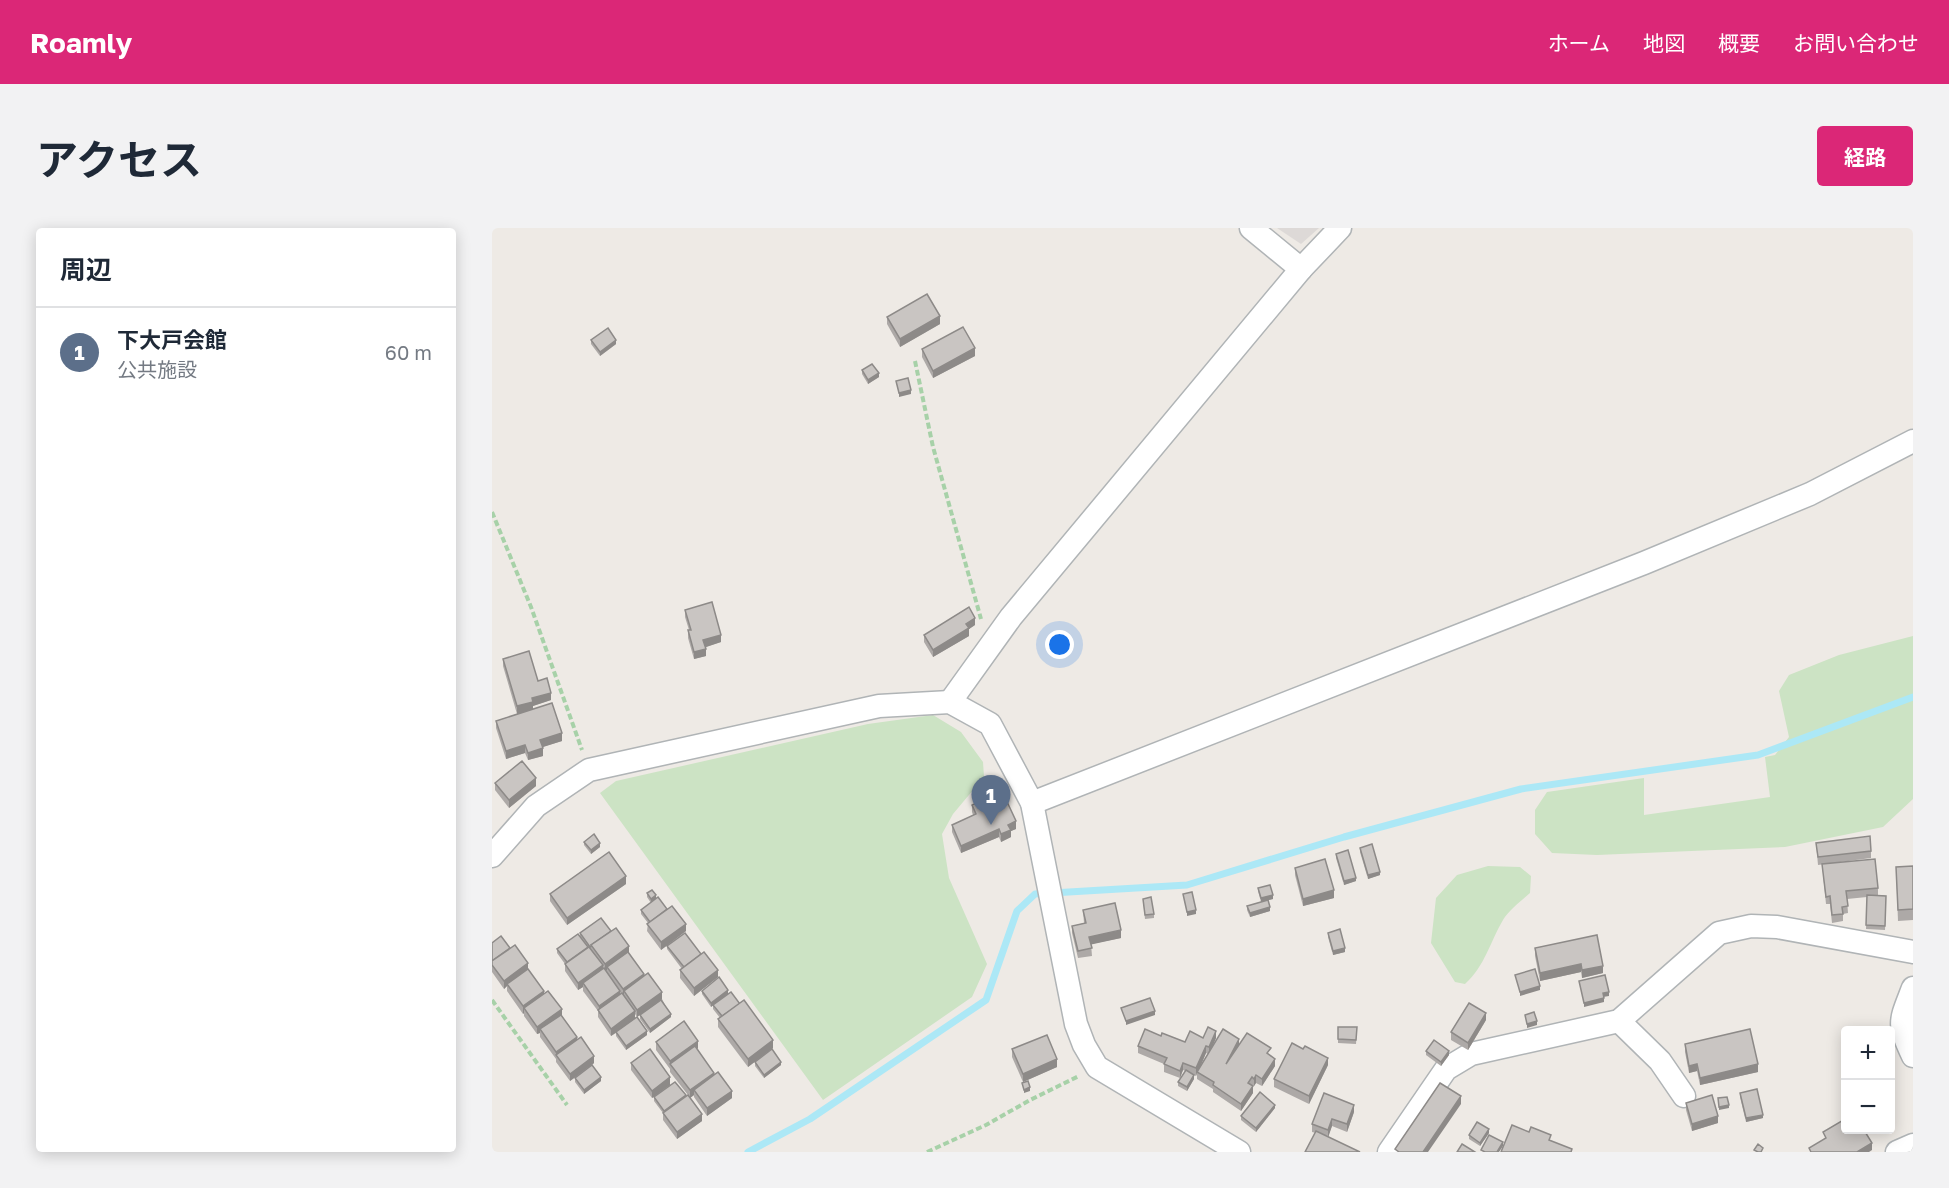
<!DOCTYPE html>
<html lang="ja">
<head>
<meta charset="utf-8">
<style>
  body { margin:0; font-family:"Golos Text","Noto Sans JP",sans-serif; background:#f2f2f3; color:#1f2937 }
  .controls { position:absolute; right:18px; bottom:18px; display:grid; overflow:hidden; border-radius:6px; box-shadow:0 3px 15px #0003 }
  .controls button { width:54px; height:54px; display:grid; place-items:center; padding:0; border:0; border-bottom:2px solid #e0e1e3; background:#fff; color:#1f2937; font:30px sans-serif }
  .you { position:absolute; left:568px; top:417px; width:21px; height:21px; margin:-15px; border:4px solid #fff; border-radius:50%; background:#1a73e8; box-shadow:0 0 0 9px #1a73e833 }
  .badge { display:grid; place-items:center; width:39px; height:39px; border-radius:50%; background:#db2777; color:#fff; font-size:20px; font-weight:700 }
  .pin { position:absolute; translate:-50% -50px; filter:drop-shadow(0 2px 3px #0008) }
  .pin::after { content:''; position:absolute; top:32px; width:21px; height:18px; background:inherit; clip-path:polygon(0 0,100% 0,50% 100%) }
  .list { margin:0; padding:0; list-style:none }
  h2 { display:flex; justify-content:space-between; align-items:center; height:78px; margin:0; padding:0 24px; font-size:26px }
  h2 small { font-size:20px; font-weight:400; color:#747a83 }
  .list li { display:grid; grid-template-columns:39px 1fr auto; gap:18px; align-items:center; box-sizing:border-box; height:90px; padding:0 24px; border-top:2px solid #e0e1e3 }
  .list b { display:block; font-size:22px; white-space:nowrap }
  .list p { margin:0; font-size:20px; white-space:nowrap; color:#747a83 }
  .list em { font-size:20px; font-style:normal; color:#747a83 }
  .map { position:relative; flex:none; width:1421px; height:924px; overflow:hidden; border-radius:6px }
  header { display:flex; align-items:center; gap:36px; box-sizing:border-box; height:84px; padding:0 30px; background:#db2777; color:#fff }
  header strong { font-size:28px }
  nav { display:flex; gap:33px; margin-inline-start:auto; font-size:21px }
  .intro { display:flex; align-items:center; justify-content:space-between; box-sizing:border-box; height:144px; padding:0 36px }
  h1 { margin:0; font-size:42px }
  .button { padding:15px 27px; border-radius:6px; background:#db2777; color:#fff; font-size:21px; font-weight:700 }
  main { display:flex; gap:36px; padding:0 36px }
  aside { flex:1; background:#fff; border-radius:6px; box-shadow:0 3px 15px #0003 }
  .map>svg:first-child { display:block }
  .industrial { fill:#ddd9d7 }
  .green { fill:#cce3c4 }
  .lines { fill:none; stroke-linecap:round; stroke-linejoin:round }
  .stream { stroke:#ace8f6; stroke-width:7 }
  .street-casing { stroke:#b0b4b6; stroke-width:25 }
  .path { stroke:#a7d1a8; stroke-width:4; stroke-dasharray:6 3; stroke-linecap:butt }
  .street { stroke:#fff; stroke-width:22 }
  .wall { fill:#ada9a7; fill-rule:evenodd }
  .shaded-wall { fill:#8d8a88 }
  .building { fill:#c9c5c2; stroke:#8d8a88; stroke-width:1.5 }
</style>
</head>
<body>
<header>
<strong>Roamly</strong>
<nav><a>ホーム</a><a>地図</a><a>概要</a><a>お問い合わせ</a></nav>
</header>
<div class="intro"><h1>アクセス</h1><a class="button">経路</a></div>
<main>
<aside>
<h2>周辺<small></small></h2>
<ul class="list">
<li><span class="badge" style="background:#5c6f8a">1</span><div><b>下大戸会館</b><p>公共施設</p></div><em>60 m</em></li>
</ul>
</aside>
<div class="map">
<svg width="1421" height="924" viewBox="0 0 1421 924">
  <rect width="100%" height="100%" fill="#eeeae5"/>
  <!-- industrial -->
  <polygon class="industrial" points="785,0 827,0 809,16"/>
  <!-- green -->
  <g class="green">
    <polygon points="1421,408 1421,571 1391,599 1293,619 1105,627 1060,625 1043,606 1043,582 1055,564 1152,550 1152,587 1278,569 1273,529 1283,527 1297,509 1287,463 1297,447 1347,427"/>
    <polygon points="441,487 469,504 491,534 492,549 461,586 450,606 457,650 495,736 480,769 331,872 108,565 124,553 376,496"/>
    <path d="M996,638L1028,639L1039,648L1038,665C1029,673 1017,682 1011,692C998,714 993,738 973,756L963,754L939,715L944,670L965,647Z"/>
  </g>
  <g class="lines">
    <!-- stream -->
    <polyline class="stream" points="256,924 318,891 494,772 525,683 543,666 695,657 852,609 1029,561 1266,527 1421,469"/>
    <defs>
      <g id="street">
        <polyline points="759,0 809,41"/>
        <polyline points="458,474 519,389 809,41 848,0"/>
        <polyline points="540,575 1152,335 1318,266 1421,213"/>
        <polyline points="0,628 44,578 97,542 387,478 458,474 498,496 540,575 584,796 592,817 605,839 747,924"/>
        <path d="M1421,760C1408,794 1405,794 1421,828"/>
        <polyline points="1127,793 1168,833 1192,868"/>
        <polyline points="897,924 954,841 979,826 1127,793 1227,705 1259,698 1285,699 1421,724"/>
        <polyline points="1405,924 1421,917"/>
      </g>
    </defs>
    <!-- street casing -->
    <use href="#street" class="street-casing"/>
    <!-- path -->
    <g class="path">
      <polyline points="423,133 441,219 489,391"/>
      <polyline points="0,284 39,379 90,522"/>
      <polyline points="0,772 75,877"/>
      <polyline points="435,924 494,897 538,872 587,848"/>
    </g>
    <!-- street -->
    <use href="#street" class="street"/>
  </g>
  <!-- wall -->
  <g class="wall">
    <polygon points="395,89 448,96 408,119 395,96"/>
    <polygon points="99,112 124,116 108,128 99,116"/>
    <polygon points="430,121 483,128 441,150 430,129"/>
    <polygon points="370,142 387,149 376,156 370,146"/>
    <polygon points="193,382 229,414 214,419 214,428 202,431 196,410 196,402 197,402 193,389"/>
    <polygon points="483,397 477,401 477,408 441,429 432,414 432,407"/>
    <polygon points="11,431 46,453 59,472 41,478 41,481 70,513 50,519 51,528 36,532 33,525 14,531 4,500 4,493 25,486 11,438"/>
    <polygon points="3,555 44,558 17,580 3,562"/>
    <polygon points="480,577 524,601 519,603 519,609 509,614 507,609 469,625 460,604 460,597 481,587 480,584"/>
    <polygon points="92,614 108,619 99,626 92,617"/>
    <polygon points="1324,615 1379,623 1379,630 1326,637"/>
    <polygon points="868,620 888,647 876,651 868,624"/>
    <polygon points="844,626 864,653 852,657 844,630"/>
    <polygon points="1330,636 1386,660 1386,667 1394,668 1393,702 1374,701 1375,669 1355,671 1356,685 1351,686 1351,693 1340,695 1338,676 1334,676"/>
    <polygon points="1421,638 1421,692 1406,693 1404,639"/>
    <polygon points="803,640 842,670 811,678 803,647"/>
    <polygon points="134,656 75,697 58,673 58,666"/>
    <polygon points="766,660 781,671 776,672 778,683 758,689 755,682 755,678 769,674 766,663"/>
    <polygon points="155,665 164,671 175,681 194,703 169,722 155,703 156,695 149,686 149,682 159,675 155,669"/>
    <polygon points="651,671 662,686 662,690 653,691"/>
    <polygon points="591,682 629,710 599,716 600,728 586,730 580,705 580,698 592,695"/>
    <polygon points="119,703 137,726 152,748 170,771 179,789 158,805 148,791 148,787 168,773 145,789 143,786 143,790 155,807 134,822 124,808 124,805 119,808 106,789 106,783 91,763 91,759 86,762 73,743 73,736 65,725 65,721 88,709 88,705"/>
    <polygon points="836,705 853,724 841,727 836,709"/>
    <polygon points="0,715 18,720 36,741 52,766 70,788 102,835 100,837 109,853 92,866 83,854 83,850 96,840 78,853 64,834 64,831 48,809 48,805 45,806 32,788 32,785 31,786 15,763 15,758 12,761 0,744"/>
    <polygon points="175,718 226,749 202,768 188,750 188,742 190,741 175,721"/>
    <polygon points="1043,720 1111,745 1090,750 1089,744 1048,753 1043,728"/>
    <polygon points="210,763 236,766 281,820 256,839 226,799 226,791 228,790 221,781 221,777 219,779 210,766"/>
    <polygon points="994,792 976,822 959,812 959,804"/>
    <polygon points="846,799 865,799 864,816 846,815"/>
    <path d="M669,808L693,814L711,810H724L720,819L747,818L779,828L783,838L770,858L764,855L762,858L760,857L761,865L749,883L721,864V861L705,851V846L704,848L700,846L702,851L695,863L686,858V854L693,843L691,842L688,850L672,844V836L646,825V818ZM714,825L716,826L709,837Z"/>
    <polygon points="164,814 206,820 205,821 222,847 240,870 215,888 202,869 202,867 198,870 210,893 185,911 171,892 171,885 162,873 162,869 194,869 196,867 178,844 178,840 178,841 164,822"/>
    <polygon points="1193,816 1266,844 1208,857 1205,843 1197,845 1193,824"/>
    <polygon points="520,821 565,839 531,854 520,829"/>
    <polygon points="934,823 957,827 949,838 934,827"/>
    <polygon points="263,834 289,837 272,850 263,838"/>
    <polygon points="139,835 178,857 160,870 139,842"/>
    <polygon points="836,837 817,876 782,859 782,851"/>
    <polygon points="1248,865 1271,890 1254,894 1248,869"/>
    <polygon points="1194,875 1226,895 1200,903 1194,882"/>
    <polygon points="783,880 764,904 749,892 749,888"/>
    <polygon points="862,884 855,904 840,898 836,908 820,904 820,896"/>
    <polygon points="997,905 988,918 977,911 977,907"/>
  </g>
  <!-- shaded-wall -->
  <g class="shaded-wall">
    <polygon points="448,88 448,96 408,119 408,111"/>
    <polygon points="124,112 124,116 108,128 108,124"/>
    <polygon points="483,120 483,128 441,150 441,143"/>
    <polygon points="387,145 387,149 376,156 376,152"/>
    <polygon points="419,162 419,166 407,169 407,165"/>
    <polygon points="483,390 483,397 477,401 477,408 441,429 441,422 474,396"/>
    <polygon points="229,407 229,414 211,420 211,412"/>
    <polygon points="214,421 214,428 202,431 202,424"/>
    <polygon points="59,465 59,472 41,478 41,481 25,486 25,478 40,470"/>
    <polygon points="70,505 70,513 48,520 48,512"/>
    <polygon points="33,517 33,525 14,531 14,523"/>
    <polygon points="51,520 51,528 36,532 36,525"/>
    <polygon points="44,550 44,558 17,580 17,572"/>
    <polygon points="524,593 524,601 519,603 519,609 509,614 509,606 516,597"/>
    <polygon points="507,601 507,609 469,625 469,618"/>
    <polygon points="108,615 108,619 99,626 99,622"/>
    <polygon points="888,644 888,647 876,651 876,647"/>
    <polygon points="134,648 134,656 75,697 75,690"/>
    <polygon points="864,650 864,653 852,657 852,653"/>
    <polygon points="842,662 842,670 811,678 811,671"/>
    <polygon points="164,667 164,671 159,675 159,671"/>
    <polygon points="781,667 781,671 769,674 769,670"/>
    <polygon points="778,679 778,683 758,689 758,685"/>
    <polygon points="704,682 704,686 695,688 695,684"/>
    <polygon points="194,696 194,703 169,722 169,714"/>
    <polygon points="629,702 629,710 597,717 597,709"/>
    <polygon points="137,718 137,726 115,739 115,742 113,743 113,736"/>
    <polygon points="853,720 853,724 841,727 841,723"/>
    <polygon points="36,735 36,743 15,756 15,758 12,761 12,753"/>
    <polygon points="1089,736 1089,744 1048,753 1048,745"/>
    <polygon points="111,737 111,744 91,755 91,759 86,762 86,755"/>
    <polygon points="1111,738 1111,745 1090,750 1090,742"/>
    <polygon points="226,742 226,749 202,768 202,760"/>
    <polygon points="152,746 152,754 132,763 132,768 131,769 131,761"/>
    <polygon points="1048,758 1048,762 1028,768 1028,764"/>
    <polygon points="236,762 236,766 219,779 219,775"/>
    <polygon points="52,763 52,771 32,780 32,785 31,786 31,778"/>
    <polygon points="128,763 128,770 107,786 107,778"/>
    <polygon points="170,764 170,771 145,789 145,782"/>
    <polygon points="1117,764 1117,768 1111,769 1111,765"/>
    <polygon points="1112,770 1112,774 1092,779 1092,775"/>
    <polygon points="70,781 70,789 48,801 48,805 45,806 45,799"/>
    <polygon points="143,783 143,791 119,808 119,801"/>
    <polygon points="663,783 663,787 634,797 634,793"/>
    <polygon points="994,785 994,792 976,822 976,815"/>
    <polygon points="179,786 179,789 158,805 158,801"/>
    <polygon points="1045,793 1045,797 1035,800 1035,796"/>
    <polygon points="155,803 155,807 134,822 134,818"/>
    <polygon points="724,803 724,810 717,827 717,819"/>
    <polygon points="85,809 85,816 64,827 64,831 64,824"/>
    <polygon points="747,811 747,819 734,836"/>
    <polygon points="281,812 281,820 256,839 256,831"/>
    <polygon points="206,813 206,820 180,839 178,836 178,841 178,833"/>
    <polygon points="714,818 714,825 706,844 705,844 704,848 704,840"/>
    <polygon points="957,823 957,827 949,838 949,834"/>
    <polygon points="102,828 102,835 78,853 78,846"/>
    <polygon points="836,830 836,837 817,876 817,868"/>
    <polygon points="565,831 565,839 531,854 531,846"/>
    <polygon points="783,831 783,838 770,858 770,851"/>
    <polygon points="289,834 289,837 272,850 272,847"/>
    <polygon points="691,835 691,842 688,850 688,843"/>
    <polygon points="1205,836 1205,843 1197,845 1197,838"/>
    <polygon points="1266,836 1266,844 1208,857 1208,850"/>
    <polygon points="222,845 222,852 202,862 202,867 198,870 198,862"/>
    <polygon points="702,847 702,851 695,863 695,859"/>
    <polygon points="764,847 764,855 762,858 762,851"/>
    <polygon points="109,849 109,853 92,866 92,862"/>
    <polygon points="178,849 178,857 160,870 160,863"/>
    <polygon points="761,858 761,865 749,883 749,876"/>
    <polygon points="538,859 538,863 532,865 532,862"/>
    <polygon points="240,863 240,870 215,888 215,880"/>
    <polygon points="969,868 969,876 936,924 931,924"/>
    <polygon points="783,877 783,880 764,904 764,900"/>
    <polygon points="862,877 862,884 855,904 855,896"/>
    <polygon points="1237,877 1237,880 1227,882 1227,879"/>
    <polygon points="210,886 210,893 185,911 185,904"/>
    <polygon points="1271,887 1271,890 1254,894 1254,890"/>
    <polygon points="1226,888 1226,895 1200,903 1200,896"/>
    <polygon points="840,891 840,898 836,910 836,902"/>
    <polygon points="997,901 997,905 988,918 988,915"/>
    <polygon points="1011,914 1011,918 1007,924 1005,924"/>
    <polygon points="1380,915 1380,922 1377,924 1365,924"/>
  </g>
  <!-- building -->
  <g class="building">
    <polygon points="435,66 448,88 408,111 395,89"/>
    <polygon points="471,99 483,120 441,143 430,121"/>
    <polygon points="116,100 124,112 108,124 99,112"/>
    <polygon points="380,136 387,145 376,152 370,142"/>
    <polygon points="416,150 419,162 407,165 404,153"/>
    <polygon points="220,374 229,407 211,412 214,421 202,424 196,402 199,402 193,382"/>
    <polygon points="477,379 483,390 474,396 477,400 441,422 432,407"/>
    <polygon points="37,423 46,453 55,450 59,465 40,470 41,474 25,478 11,431"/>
    <polygon points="60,475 70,505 48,512 51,520 36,525 33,517 14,523 4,493"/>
    <polygon points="30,533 44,550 17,572 3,555"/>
    <polygon points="510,563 524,593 516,597 519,602 509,606 507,601 469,618 460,597 484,586 480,577"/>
    <polygon points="102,606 108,615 99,622 92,614"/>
    <polygon points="1378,608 1379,623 1326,629 1324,615"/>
    <polygon points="880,616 888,644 876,647 868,620"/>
    <polygon points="856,622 864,650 852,653 844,626"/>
    <polygon points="117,624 134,648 75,690 58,666"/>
    <polygon points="833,631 842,662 811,671 803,640"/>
    <polygon points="1383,631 1386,660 1354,663 1356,678 1350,679 1351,686 1340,687 1338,668 1334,669 1330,636"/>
    <polygon points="1421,638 1421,681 1406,682 1404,639"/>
    <polygon points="778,657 781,667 769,670 766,660"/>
    <polygon points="160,662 164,667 159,671 155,665"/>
    <polygon points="700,664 704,682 695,684 691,666"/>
    <polygon points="1375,667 1394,668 1393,698 1374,697"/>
    <polygon points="166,669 175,681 158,694 149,682"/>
    <polygon points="659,669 662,686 653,687 651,671"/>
    <polygon points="776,672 778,679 758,685 755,678"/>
    <polygon points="623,675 629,702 597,709 600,720 586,723 580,698 594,695 591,682"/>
    <polygon points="180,678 194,696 169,714 155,696"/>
    <polygon points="109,690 119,703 99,717 100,718 98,719 88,705"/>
    <polygon points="124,700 137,718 113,736 99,717"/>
    <polygon points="848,701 853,720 841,723 836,705"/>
    <polygon points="193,705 209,726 192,739 175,718"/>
    <polygon points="86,706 96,719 75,734 65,721"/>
    <polygon points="1105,707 1111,738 1090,742 1089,736 1048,745 1043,720"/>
    <polygon points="9,708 18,720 0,733 0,715"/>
    <polygon points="23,717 36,735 12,753 0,737 0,733"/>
    <polygon points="97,719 111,737 86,755 73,736"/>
    <polygon points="136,724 152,746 131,761 115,739"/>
    <polygon points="212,724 226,742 202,760 188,742"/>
    <polygon points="112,740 128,763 107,778 91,755"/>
    <polygon points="36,741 52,763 31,778 15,756"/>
    <polygon points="1043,741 1048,758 1028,764 1023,747"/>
    <polygon points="156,745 170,764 145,782 132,763"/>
    <polygon points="1113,747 1117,764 1111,765 1112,770 1092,775 1087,753"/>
    <polygon points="227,749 236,762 219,775 210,763"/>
    <polygon points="56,763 70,781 45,799 32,780"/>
    <polygon points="239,764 248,776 230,788 221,777"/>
    <polygon points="130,765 143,783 119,801 106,782"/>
    <polygon points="658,770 663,783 634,793 629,780"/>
    <polygon points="169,772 179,786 158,801 148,787"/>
    <polygon points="252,772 281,812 256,831 226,791"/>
    <polygon points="977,775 994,785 976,815 959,804"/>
    <polygon points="1042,784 1045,793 1035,796 1033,787"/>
    <polygon points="69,787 85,809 64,824 48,801"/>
    <polygon points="145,789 155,803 134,818 124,804"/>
    <polygon points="192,793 206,813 178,833 164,814"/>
    <polygon points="716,799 724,803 717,819 714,818 704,840 691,835 688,843 672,836 675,830 646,818 653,801 669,808 670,805 693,814 698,803 711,810"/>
    <polygon points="846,799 865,799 864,812 846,811"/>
    <polygon points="731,801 747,811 734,836 755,805 779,820 775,825 783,831 770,851 764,847 762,851 760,849 756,855 761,858 749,876 721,857 722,854 705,844"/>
    <polygon points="1258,801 1266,836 1208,850 1205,836 1197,838 1193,816"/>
    <polygon points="555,807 565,831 531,846 520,821"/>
    <polygon points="89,809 102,828 78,846 64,827"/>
    <polygon points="942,812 957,823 949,834 934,823"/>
    <polygon points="800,815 811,821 813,818 836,830 817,868 782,851"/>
    <polygon points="203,818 222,845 198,862 178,836"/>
    <polygon points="158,821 178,849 160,863 139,835"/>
    <polygon points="280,821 289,834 272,847 263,834"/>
    <polygon points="100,837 109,849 92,862 83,850"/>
    <polygon points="694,842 702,847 695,859 686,854"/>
    <polygon points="226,844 240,863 215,880 202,862"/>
    <polygon points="536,853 538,859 532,862 530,855"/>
    <polygon points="183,854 194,867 172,883 162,869"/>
    <polygon points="948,855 969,868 931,924 907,924 903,921"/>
    <polygon points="1265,861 1271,887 1254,890 1248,865"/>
    <polygon points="768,864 783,877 764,900 749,888"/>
    <polygon points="832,865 862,877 855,896 840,891 836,902 820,896"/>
    <polygon points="196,867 210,886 185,904 171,885"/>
    <polygon points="1220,867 1226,888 1200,896 1194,875"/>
    <polygon points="1235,869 1237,877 1227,879 1226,870"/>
    <polygon points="1353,891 1353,902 1372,902 1380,915 1365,924 1319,924 1317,920 1334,910 1331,904"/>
    <polygon points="985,894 997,901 988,915 977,907"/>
    <polygon points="1020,897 1037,904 1039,899 1059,907 1057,912 1080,921 1079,924 1009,924"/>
    <polygon points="824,903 868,924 813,924"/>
    <polygon points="997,907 1011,914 1005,924 993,924 989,922"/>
    <polygon points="970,916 983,924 965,924"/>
    <polygon points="1266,916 1271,920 1269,924 1266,924 1262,922"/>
  </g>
</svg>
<div class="controls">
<button>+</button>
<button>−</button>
</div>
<div class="you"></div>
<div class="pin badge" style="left:499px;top:597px;background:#5c6f8a">1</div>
</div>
</main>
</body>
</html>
